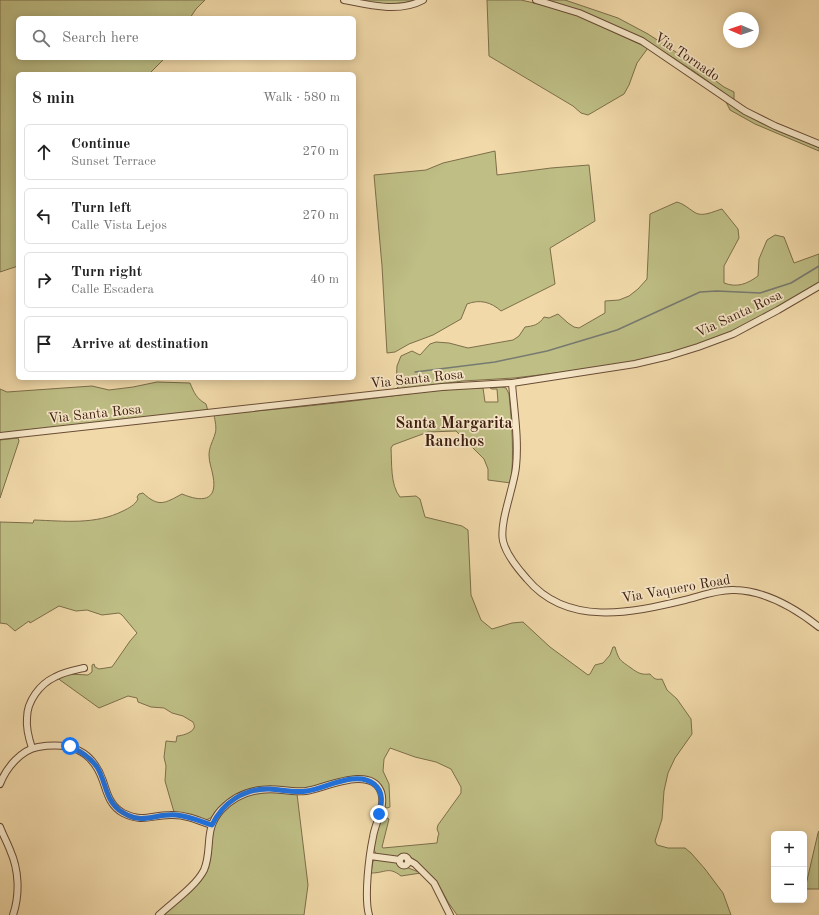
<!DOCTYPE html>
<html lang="en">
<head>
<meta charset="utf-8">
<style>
  body { margin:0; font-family:"Old Standard TT",serif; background:#f6f6f6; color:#222 }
  .controls { position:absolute; right:12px; bottom:12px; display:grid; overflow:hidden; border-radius:6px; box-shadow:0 2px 10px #0003 }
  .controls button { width:36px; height:36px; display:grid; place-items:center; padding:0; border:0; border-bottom:1px solid #e0e0e0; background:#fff; color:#222; font:20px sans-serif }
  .compass { position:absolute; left:723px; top:12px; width:36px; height:36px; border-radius:50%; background:#fff; box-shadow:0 2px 10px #0003; rotate:272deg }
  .stop { position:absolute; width:12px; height:12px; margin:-9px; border:3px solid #1a73e8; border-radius:50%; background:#fff }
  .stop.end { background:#1a73e8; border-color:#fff; box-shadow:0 1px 4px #0008 }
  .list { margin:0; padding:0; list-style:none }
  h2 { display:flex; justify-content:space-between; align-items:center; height:52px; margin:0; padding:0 16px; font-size:17px }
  h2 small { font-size:13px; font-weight:400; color:#767676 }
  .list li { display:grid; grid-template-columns:26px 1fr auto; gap:12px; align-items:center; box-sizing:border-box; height:56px; margin:0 8px 8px; padding:0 8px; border:1px solid #e0e0e0; border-radius:6px }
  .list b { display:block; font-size:15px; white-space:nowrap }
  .list p { margin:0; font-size:13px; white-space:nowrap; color:#767676 }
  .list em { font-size:13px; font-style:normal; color:#767676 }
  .icon { flex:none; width:22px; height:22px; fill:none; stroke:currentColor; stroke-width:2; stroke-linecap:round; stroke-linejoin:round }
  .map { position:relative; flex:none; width:819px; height:915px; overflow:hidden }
  .search { position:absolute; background:#fff; box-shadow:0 2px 10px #0003; left:16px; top:16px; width:340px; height:44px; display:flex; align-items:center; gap:10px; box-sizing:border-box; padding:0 14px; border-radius:6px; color:#767676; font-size:15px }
  .panel { position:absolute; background:#fff; box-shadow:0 2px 10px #0003; left:16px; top:72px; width:340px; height:308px; border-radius:6px }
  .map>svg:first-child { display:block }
  .green { fill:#bebe85; stroke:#7d6e4a }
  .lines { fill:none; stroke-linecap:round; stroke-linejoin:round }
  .stream { stroke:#777a71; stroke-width:1.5 }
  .minor-casing { stroke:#694c36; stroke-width:8 }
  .minor { stroke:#f6e6c7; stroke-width:6 }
  .route { stroke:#1a73e8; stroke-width:5 }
  .labels { text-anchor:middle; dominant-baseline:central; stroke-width:3.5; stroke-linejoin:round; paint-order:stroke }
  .street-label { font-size:14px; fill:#3c1d0f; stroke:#f6e6c7 }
  .quarter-label { font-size:16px; font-weight:bold; fill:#3c1d0f; stroke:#f6e6c7 }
</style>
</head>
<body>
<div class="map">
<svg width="819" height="915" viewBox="0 0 819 915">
  <rect width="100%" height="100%" fill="#f1d9a9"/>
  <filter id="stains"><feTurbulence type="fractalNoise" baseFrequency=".005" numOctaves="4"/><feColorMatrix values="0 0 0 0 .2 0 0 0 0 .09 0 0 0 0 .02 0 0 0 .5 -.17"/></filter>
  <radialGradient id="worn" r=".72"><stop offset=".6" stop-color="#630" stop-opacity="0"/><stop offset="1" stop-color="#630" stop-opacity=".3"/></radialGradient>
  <!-- green -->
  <g class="green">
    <polygon points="0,0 205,0 196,9 190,18 18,18 18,58 165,58 149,74 18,74 18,266 0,272"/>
    <path d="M359,0H416C397,6 377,4 359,0Z"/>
    <polygon points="487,0 521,0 543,5 577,15 648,48 637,63 629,85 624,94 588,115 581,113 573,106 489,56"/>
    <polygon points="547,0 565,0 618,18 648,34 682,56 724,87 734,92 734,100 695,72 647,41 577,10"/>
    <polygon points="725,100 819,146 819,151 755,124 730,110"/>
    <path d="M495,151L497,175L551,168L589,165L595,221L550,248L555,284L501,311C491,302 480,299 467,304L461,319L433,335L409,344L395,352L387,353L382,266L374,175L426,170L443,163Z"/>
    <path d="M677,202C684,204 688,208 694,212C702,218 714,211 722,209L738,229L739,238L724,266V283C737,288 747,284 758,276L759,259L767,240L775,235L784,237L794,263L819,254V283L793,300L738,328L712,340L651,359L564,372L514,378L463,381L401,389L398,388L396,386L397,366L401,356L412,351L420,355L430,344L436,342L449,343L468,348L513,340L519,336L525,327C533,326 539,325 544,317L549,318L558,314L568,323L574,327L579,328L605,313V301L619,300L629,296L638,289L647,279L650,214Z"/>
    <path d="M157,382L190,383C194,393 197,399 206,404L208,411L0,433V389L7,392L92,386L109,390L133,387Z"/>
    <path d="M502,387L506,388L509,394C512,425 514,452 511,483L488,480V469L484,459L456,431L428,432L393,445L391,448C392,462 390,485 400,497L416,496L420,499L425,517L462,526L468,530L471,595L481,620L492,629L512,623L523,622L550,647L588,675L590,674L595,665L603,663L610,655L613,647H615C619,661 620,660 631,668C638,673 641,675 650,674C654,679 656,680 662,679L667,690L677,699L691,719L692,734L675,758L668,773L664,791L662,819L655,841L657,845L668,848H685L691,853L705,869L723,893L731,915H457L448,902L436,880L420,867L415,860L406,855H403L398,857L376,854C370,845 377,829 380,819L387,818L389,819L382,847L383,848L437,843L438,836L439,834L437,829L438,825L461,793V787L451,769L436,762L415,757L390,748L384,759L383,771L389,784L390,807L387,808L384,806V801L370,778C353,773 328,785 310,788C293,790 276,785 258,787C251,788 245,790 238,793C223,800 218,816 206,820L174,812L165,781L166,766L164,757L166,741L176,742L177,736C181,736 192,733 194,728C195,727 194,724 193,722L183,716L172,713L164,708L151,707L138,702L137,698L128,696L99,708L60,680L58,678L68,674L88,675L92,672V665L94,664L95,667L99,669L112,667L130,641L137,633L122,615L119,613L102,615L87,610L76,611L59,606L30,623L29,621L15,631L7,624L0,623V522L33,523L34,520C65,521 95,525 123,511C129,508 135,505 138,499L137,497L139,494L143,493C159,508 165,503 182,494C201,502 218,502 213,476C212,469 209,463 209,455C209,447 213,441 215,434C217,428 215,421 214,415C257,411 301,407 344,402C391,397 437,388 483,388L485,402H498L497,389H492L490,388Z"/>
    <polygon points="18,438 19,441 0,498 0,440"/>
    <polygon points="273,792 297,794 308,885 304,915 164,915 200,880 214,826 223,812 237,800 253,793"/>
    <polygon points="819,831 819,889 805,889 818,833"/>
    <path d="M377,859L397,861L401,867H406L421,873L401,876C388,866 386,873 371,873L373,861Z"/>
  </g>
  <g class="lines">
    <!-- stream -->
    <polyline class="stream" points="415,372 495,362 547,351 617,330 700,292 717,291 760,293 791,283 819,266"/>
    <defs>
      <g id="minor">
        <path d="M344,0C369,5 399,13 423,0"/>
        <polyline points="536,0 579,13 642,41 745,111 775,126 819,144"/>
        <path d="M512,383C514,410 519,439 516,467C514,487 499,523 503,541C506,554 518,569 527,579C567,627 631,613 685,600C701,596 718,589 735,590C767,591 795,608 819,627"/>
        <polyline points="0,436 442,387 512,383 635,364 669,356 698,347 733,334 778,310 819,286"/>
        <path d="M32,748C29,739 26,728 27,718C27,701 40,684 55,677C64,672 75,670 84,668"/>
        <path d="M0,784C6,768 21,750 38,747C69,742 92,749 103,781C107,793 110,806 123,813C143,823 151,815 170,815C184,814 198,820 211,825"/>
        <path d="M0,827C3,835 7,842 10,850C19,870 20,894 13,915"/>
        <polyline points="370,856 400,860"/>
        <circle cx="404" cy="861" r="4.5"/>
        <polyline points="408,860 415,864 434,883 450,915"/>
        <path d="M159,915C173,902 196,886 204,870C213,849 203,830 221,810C238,792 259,787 282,790C290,791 298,792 306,791C325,788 371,765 381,792C386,806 375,823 373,837C369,856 364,897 369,915"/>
      </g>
    </defs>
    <!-- minor casing -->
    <use href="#minor" class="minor-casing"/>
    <!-- minor -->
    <use href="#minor" class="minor"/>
  </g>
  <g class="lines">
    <!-- route -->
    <path class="route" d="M70,746C81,752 90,757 97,767C106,781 105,799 119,810C142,827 154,813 176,815C188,816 200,821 212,825C223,802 245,788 270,789C283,790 295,793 307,791C326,788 357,770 374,784C384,792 382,803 379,814"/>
  </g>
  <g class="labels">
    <!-- street labels -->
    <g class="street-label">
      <text transform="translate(687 57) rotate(34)">Via Tornado</text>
      <text transform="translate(739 314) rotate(-25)">Via Santa Rosa</text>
      <text transform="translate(417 379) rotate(-6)">Via Santa Rosa</text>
      <text transform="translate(95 414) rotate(-6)">Via Santa Rosa</text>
      <text transform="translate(676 589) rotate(-10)">Via Vaquero Road</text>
    </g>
    <!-- quarter labels -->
    <g class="quarter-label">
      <text x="454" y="424">Santa Margarita<tspan x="454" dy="18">Ranchos</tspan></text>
    </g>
  </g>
  <rect width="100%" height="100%" filter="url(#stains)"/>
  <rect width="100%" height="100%" fill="url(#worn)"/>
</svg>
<div class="controls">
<button>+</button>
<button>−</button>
</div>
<svg class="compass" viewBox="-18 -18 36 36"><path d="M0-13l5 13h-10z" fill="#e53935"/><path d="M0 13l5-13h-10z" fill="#767676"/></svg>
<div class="stop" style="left:70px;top:746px"></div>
<div class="stop end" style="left:379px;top:814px"></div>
<div class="search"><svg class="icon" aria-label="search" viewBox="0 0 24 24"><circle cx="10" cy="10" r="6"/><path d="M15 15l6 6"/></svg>Search here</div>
<section class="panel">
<h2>8 min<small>Walk · 580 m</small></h2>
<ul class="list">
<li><svg class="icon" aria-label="ahead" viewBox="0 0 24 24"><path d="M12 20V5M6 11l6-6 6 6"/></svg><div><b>Continue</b><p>Sunset Terrace</p></div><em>270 m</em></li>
<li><svg class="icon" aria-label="left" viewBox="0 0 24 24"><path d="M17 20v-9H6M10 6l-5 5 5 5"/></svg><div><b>Turn left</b><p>Calle Vista Lejos</p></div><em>270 m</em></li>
<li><svg class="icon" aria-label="right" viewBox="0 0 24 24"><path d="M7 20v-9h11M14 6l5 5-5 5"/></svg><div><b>Turn right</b><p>Calle Escadera</p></div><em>40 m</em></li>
<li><svg class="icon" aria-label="arrive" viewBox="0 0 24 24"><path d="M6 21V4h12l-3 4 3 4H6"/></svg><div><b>Arrive at destination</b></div></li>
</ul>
</section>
</div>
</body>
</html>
